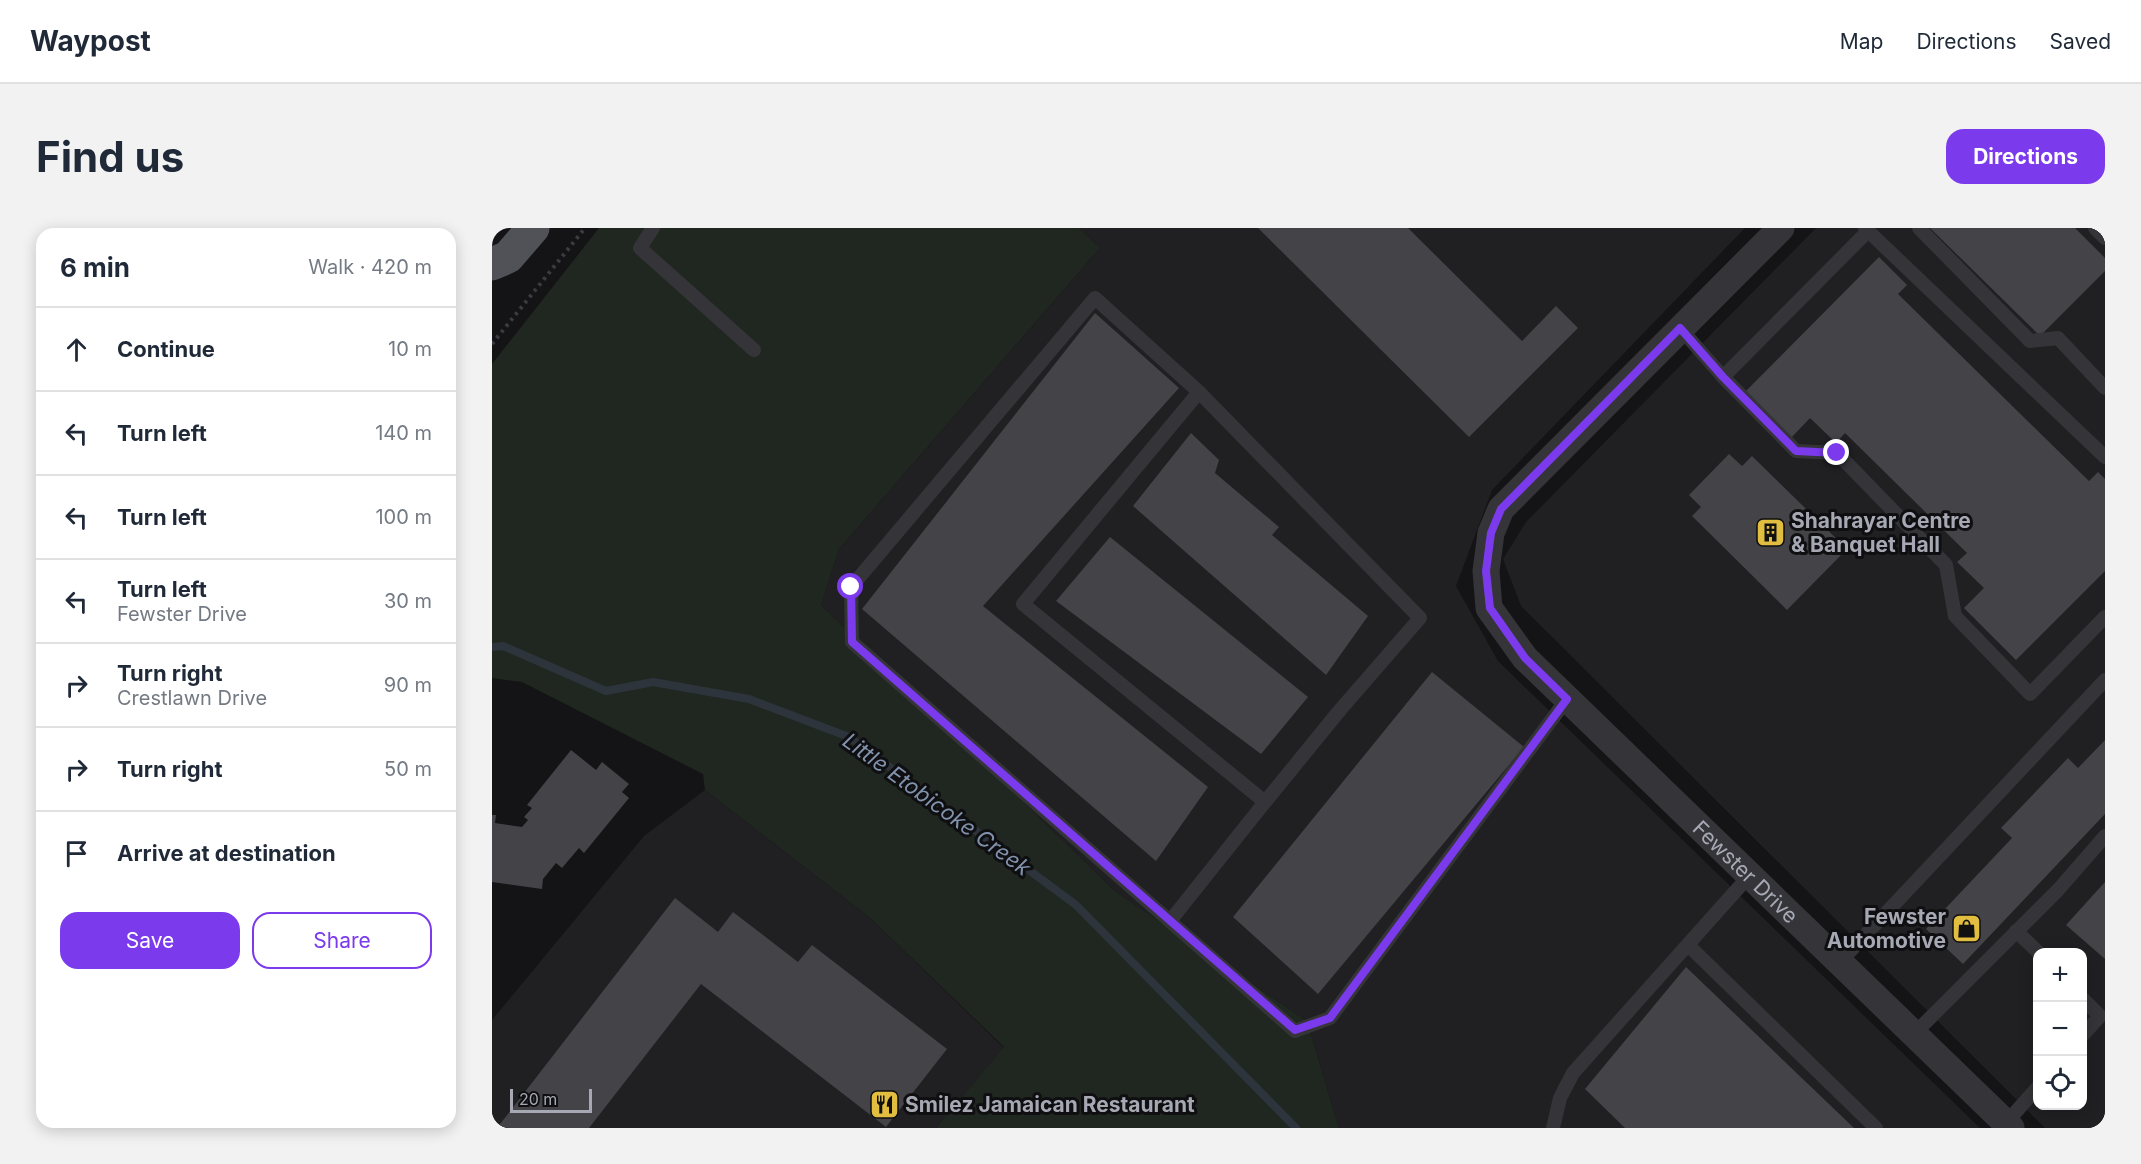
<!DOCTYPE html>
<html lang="en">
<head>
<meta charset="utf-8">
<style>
  body { margin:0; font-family:Inter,sans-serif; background:#f2f2f3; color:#1f2937 }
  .controls { position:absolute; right:18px; bottom:18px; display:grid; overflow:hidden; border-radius:12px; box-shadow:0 3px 15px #0003 }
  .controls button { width:54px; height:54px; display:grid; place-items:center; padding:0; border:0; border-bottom:2px solid #e0e1e3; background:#fff; color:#1f2937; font:30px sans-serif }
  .scale { position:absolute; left:18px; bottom:15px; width:82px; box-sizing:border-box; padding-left:6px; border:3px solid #a6a9b4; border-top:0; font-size:16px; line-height:21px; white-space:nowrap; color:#a6a9b4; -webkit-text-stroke:4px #0f0e10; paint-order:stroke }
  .stop { position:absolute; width:18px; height:18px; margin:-14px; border:4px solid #7c3aed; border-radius:50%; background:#fff }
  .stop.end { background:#7c3aed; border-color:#fff; box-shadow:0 2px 6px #0008 }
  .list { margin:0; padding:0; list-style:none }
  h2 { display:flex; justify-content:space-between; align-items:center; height:78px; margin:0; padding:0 24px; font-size:26px }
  h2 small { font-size:20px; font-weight:400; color:#747a83 }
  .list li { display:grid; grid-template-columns:39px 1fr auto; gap:18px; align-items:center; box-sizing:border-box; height:84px; padding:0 24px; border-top:2px solid #e0e1e3 }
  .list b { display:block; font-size:22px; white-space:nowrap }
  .list p { margin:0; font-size:20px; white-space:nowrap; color:#747a83 }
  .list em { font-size:20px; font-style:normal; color:#747a83 }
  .actions { display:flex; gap:12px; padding:18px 24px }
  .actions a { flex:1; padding:14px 0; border:2px solid #7c3aed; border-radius:18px; text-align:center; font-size:21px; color:#7c3aed }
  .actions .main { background:#7c3aed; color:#fff }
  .icon { flex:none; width:33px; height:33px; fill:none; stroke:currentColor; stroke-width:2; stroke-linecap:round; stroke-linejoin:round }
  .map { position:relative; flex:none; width:1613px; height:900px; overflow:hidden; border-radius:18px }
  header { display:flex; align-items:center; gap:36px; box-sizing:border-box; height:84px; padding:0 30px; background:#fff; border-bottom:2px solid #e0e1e3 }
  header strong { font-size:28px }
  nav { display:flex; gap:33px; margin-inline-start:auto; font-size:21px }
  .intro { display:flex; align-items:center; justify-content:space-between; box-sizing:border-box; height:144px; padding:0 36px }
  h1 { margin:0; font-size:42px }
  .button { padding:15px 27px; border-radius:18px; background:#7c3aed; color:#fff; font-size:21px; font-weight:700 }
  main { display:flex; gap:36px; padding:0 36px }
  aside { flex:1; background:#fff; border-radius:18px; box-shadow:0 3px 15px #0003 }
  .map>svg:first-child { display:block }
  .built { fill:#201f22; fill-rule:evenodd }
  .green { fill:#202721 }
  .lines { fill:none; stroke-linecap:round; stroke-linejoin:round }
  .stream { stroke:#2e343c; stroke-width:8 }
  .building { fill:#434348 }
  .path { stroke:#3b3c40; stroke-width:4; stroke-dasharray:3 4.5; stroke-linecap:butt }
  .service { stroke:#353539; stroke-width:14 }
  .minor { stroke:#353539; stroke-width:27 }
  .primary { stroke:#515258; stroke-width:33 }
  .route { stroke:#7c3aed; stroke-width:8 }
  .labels { text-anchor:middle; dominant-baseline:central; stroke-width:6; stroke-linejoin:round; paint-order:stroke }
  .poi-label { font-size:21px; font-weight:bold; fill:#a6a9b4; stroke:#0f0e10; text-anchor:start }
  .street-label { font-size:21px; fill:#a6a9b4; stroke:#0f0e10 }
  .water-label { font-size:22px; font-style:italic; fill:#8092ac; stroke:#0f0e10 }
</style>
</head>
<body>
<header>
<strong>Waypost</strong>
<nav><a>Map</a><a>Directions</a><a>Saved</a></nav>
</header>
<div class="intro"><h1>Find us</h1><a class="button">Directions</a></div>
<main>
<aside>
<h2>6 min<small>Walk · 420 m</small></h2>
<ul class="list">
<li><svg class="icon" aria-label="ahead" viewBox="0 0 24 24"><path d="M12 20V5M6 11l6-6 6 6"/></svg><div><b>Continue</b></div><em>10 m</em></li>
<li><svg class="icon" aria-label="left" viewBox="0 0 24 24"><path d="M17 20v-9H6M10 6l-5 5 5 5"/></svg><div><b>Turn left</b></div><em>140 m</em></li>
<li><svg class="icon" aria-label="left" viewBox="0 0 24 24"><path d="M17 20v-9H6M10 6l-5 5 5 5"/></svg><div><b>Turn left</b></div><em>100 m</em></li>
<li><svg class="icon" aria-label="left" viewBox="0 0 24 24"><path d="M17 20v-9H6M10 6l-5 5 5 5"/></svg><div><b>Turn left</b><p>Fewster Drive</p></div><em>30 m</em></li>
<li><svg class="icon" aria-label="right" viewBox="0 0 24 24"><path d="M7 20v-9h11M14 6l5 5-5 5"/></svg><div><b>Turn right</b><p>Crestlawn Drive</p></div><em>90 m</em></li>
<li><svg class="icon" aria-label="right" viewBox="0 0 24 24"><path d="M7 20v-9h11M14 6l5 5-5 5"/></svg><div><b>Turn right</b></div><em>50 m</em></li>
<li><svg class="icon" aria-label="arrive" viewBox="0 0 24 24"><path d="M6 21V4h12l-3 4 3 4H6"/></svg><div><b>Arrive at destination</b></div></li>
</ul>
<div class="actions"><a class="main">Save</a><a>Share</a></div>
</aside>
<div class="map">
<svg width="1613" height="900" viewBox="0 0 1613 900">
  <rect width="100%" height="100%" fill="#141315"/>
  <!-- built -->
  <g class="built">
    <polygon points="587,0 1253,0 1000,262 964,358 1006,433 1488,900 847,900 815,793 624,664 329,377 347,321 608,20"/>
    <path d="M1324,0H1613V900H1553L1029,378L1011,331L1034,294ZM1546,724H1590V878H1546Z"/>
    <polygon points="213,562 377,689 512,820 444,900 0,900 0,792 152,608"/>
  </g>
  <!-- green -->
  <polygon class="green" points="107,0 587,0 608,20 347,321 329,377 624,664 815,793 847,900 444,900 512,819 377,689 213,562 211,546 30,454 0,450 0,136"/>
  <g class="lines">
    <!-- stream -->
    <polyline class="stream" points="0,419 11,418 114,463 161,454 257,471 357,509 584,677 804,900"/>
  </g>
  <!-- building -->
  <g class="building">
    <polygon points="766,0 916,0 1030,113 1064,78 1086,100 977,209"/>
    <polygon points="1438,0 1583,0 1613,30 1613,43 1548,108"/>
    <polygon points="1387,29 1415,57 1406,66 1597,253 1606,244 1613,251 1613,343 1524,432 1472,380 1492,360 1465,334 1475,325 1353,205 1344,215 1318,190 1299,210 1253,164"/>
    <polygon points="603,85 687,160 491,378 716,559 664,633 370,381"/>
    <polygon points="699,205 727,232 723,245 787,299 780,307 876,388 834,447 641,278"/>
    <polygon points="1237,226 1250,238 1260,228 1355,321 1295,382 1200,288 1209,279 1197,267"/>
    <polygon points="618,309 816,469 769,526 564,373"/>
    <polygon points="940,444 1032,519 826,766 741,689"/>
    <polygon points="1613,512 1613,586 1471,736 1434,701 1520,610 1509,600 1576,530 1586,540"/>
    <polygon points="79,522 104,542 110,534 137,556 130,564 137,570 92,625 87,620 70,640 64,635 51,651 50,661 0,654 0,587 4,587 3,595 30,599 36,592 32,589 40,580 35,577"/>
    <polygon points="1613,654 1613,731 1574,697"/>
    <polygon points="183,670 226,704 241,684 306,734 320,717 455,821 394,899 209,756 97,900 5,900"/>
    <polygon points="1194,739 1362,900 1133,900 1093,861"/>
  </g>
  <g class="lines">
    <!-- path -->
    <polyline class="path" points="0,116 93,0"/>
    <!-- service -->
    <g class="service">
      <polyline points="161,0 148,20 262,122"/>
      <polyline points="1373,0 1613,229"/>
      <polyline points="1427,0 1538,113 1566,110 1613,160"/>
      <polyline points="1603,0 1613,10"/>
      <polyline points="1188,100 1231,149 1304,223 1345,225 1454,337 1463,388 1538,466 1613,389"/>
      <polyline points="1231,149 1376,3"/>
      <polyline points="707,164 928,390 848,482 773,574"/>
      <polyline points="678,693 773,574 531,376 707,164 603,70 359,359 360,414 803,803 838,790 1075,471"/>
      <polyline points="1524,703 1546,724"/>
      <polyline points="1196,717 1384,900"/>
      <polyline points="1348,734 1613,452"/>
      <polyline points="1590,770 1608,788 1590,808"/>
      <polyline points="1422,806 1566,662 1613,608"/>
      <polyline points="1514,895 1546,859"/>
      <polyline points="1061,900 1068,870 1081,845 1258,647"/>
    </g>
    <!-- minor -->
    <path class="minor" id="s1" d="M1289,0L1009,281L999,305L994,343L997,380L1033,430L1519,900"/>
    <!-- primary -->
    <polyline class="primary" points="0,36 16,29 41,0"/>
  </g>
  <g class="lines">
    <!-- route -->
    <polyline class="route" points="359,359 360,414 803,802 838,790 1075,471 1033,430 998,380 994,343 999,305 1009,281 1188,100 1231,149 1304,223 1345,225"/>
  </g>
  <!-- icons -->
  <defs>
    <symbol id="building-square" viewBox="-11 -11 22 22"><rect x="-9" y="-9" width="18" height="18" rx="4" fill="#e1be3f" stroke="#0f0e10"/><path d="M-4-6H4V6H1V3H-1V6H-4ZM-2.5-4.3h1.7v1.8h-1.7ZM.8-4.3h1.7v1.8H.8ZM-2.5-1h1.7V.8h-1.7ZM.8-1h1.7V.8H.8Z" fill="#111"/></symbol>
    <symbol id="shop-square" viewBox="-11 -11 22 22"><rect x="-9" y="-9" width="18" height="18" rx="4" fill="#e1be3f" stroke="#0f0e10"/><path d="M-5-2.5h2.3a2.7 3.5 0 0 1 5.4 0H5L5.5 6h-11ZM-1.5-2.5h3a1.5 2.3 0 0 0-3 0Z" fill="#111"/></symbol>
    <symbol id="restaurant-square" viewBox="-11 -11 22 22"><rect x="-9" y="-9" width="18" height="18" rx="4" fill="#e1be3f" stroke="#0f0e10"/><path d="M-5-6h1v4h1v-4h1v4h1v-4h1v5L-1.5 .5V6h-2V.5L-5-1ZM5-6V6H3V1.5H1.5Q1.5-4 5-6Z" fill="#111"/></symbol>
  </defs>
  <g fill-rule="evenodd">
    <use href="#building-square" x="1262" y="288" width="33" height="33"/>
    <use href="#shop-square" x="1458" y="684" width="33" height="33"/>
    <use href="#restaurant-square" x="376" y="860" width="33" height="33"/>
  </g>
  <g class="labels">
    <!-- poi labels -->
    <g class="poi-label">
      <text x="1299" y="292">Shahrayar Centre<tspan x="1299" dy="24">&amp; Banquet Hall</tspan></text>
      <text x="1454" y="688" text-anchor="end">Fewster<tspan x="1454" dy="24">Automotive</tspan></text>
      <text x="413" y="876">Smilez Jamaican Restaurant</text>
    </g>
    <!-- street labels -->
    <g class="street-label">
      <text stroke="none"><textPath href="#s1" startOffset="867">Fewster Drive</textPath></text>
    </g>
    <!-- water labels -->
    <g class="water-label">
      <text transform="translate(445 576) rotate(36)">Little Etobicoke Creek</text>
    </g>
  </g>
</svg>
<div class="controls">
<button>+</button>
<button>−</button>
<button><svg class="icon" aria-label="locate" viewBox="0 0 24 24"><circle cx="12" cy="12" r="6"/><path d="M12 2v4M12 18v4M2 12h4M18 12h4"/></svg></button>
</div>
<div class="scale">20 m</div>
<div class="stop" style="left:359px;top:359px"></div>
<div class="stop end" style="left:1345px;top:225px"></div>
</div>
</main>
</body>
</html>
